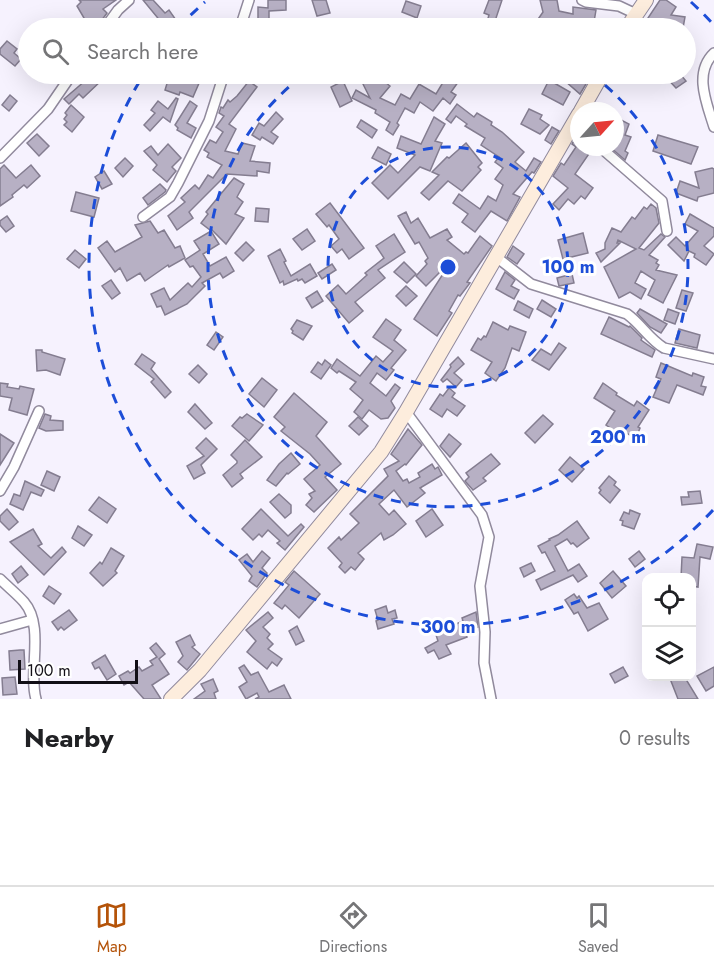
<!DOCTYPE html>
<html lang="en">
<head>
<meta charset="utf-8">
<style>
  body { margin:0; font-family:Jost,sans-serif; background:#f2f2f2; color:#202124 }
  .controls { position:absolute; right:18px; bottom:18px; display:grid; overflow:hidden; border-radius:12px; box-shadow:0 6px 24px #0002 }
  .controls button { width:54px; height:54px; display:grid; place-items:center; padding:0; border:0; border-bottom:2px solid #e0e0e0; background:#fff; color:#202124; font:30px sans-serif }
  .compass { position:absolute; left:570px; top:102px; width:54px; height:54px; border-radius:50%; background:#fff; box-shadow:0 6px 24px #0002; rotate:63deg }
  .scale { position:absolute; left:18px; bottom:15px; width:120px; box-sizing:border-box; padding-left:6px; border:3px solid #120f16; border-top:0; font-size:16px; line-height:21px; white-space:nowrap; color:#120f16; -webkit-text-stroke:4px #fff; paint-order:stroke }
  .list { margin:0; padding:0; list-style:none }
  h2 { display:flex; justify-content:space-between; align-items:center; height:78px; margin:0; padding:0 24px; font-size:26px }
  h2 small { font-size:20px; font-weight:400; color:#757577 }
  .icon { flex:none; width:33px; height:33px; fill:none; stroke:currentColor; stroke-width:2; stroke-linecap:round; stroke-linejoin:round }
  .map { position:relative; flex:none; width:714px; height:699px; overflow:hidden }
  .search { position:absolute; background:#fff; box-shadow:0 6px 24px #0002; left:18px; right:18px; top:18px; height:66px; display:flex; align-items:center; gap:15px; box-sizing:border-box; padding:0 21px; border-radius:33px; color:#757577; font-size:22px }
  .sheet { height:186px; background:#fff }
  nav { display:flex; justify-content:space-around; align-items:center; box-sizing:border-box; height:84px; border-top:2px solid #e0e0e0; background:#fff; font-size:16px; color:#757577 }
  nav a { display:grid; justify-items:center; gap:3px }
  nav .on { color:#b45309 }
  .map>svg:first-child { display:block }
  .building { fill:#b7b0c4; stroke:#847d90; stroke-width:1.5 }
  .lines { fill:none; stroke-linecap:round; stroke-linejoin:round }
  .minor-casing { stroke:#918a9d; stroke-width:12 }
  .secondary-casing { stroke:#918a9d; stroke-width:16 }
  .minor { stroke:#fff; stroke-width:9 }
  .secondary { stroke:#fdeddd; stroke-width:14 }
  .ring { fill:none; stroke:#1d4ed8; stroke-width:3; stroke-dasharray:10 8 }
  .centre { fill:#1d4ed8; stroke:#fff; stroke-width:3 }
  .ring-label { font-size:18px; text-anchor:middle; font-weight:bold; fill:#1d4ed8; stroke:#fff; stroke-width:6; stroke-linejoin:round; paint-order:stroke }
</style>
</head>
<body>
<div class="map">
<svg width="714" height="699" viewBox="0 0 714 699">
  <rect width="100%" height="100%" fill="#f6f2fe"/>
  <!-- building -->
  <g class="building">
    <polygon points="79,0 116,0 103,9 107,13 96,28 94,28 84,18 77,6 81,2"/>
    <polygon points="143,0 153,0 165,13 169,10 176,20 166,28"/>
    <polygon points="268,0 286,0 286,10 269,11 269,20 258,19 258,7 268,8"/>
    <polygon points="312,0 326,0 330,13 317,16"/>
    <polygon points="489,0 502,0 495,21 497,22 495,28 485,28 489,15 484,13"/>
    <polygon points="540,0 557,0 559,11 573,14 573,7 596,10 594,22 600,28 532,28 543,12"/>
    <polygon points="660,0 666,0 676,7 671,15 685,17 683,28 658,28 646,21"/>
    <polygon points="406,1 421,6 417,18 402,12"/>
    <polygon points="7,41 17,49 14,53 21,59 15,66 0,54 0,49"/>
    <polygon points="93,74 100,74 104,78 83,98 79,94 69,104 64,99"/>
    <polygon points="191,74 203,74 193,97 180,92 179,95 165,90 169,77 187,83"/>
    <polygon points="358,74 373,74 385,82 390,86 380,98 395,105 401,94 410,99 419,84 436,94 448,74 462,74 459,76 461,78 451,92 456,95 450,104 443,98 433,111 420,102 414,113 405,108 397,123 399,125 393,135 386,130 390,122 375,113 376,110 352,98 356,90 370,98"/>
    <polygon points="557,74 592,74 580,94"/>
    <polygon points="663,74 680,74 686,81 676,88"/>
    <polygon points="549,80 570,92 563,105 542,94"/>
    <polygon points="249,81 257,87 229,124 236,129 225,151 238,154 242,143 255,146 250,161 270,163 269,173 257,171 257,176 227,174 189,212 193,218 177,230 168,216 185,202 181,198 195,185 199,189 208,175 213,178 222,165 207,157 209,153 204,150 210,140 216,143 223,132 216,127 224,116 219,113 221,107 223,108 228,100 230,102 237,96"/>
    <polygon points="343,81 352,101 340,107 331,87"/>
    <polygon points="10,95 17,101 9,111 2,105"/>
    <polygon points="176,98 178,99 170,122 163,117 150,131 144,125 155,113 151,110 158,101 168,109"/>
    <polygon points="190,101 197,106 187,123 196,128 191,138 177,130 178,128 175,125"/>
    <polygon points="457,104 474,117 477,113 492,122 491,125 502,132 524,152 515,162 526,171 534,158 541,162 534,173 532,172 513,194 520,197 507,221 491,211 475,232 462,222 468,214 453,203 459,194 480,209 488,196 496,201 503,185 495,179 503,168 495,162 499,157 481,145 485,138 465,126 467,124 456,116 451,123 446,119"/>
    <polygon points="71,105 84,117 72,132 64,125 67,122 64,119 67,115 65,113"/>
    <polygon points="529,109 542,115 540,119 549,125 540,134 521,124"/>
    <polygon points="276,112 283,119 271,132 278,137 273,144 262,137 260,140 252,135 259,123 264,126"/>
    <polygon points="434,117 445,124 435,141 442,143 430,171 420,167 388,199 372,183 390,165 398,173 415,155 397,148 401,136 421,144"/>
    <polygon points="361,120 377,130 372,138 357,127"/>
    <polygon points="621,120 629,124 625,135 631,137 625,151 628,153 625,160 610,147 615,147 615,133"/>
    <polygon points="552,127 559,131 551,144 545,140"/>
    <polygon points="579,132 579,147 593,148 575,174 593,188 585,199 581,196 574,204 568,199 559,210 553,204 568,188 553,176 561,163 564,165 576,147 572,144"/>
    <polygon points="37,134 49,146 39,156 27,143"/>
    <polygon points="658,135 698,147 691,164 653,151"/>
    <polygon points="466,143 482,163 478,167 481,170 462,191 448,181 429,200 421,193 439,175 432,172 447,157 449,158"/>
    <polygon points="168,144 181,158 172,167 176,171 167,182 153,170 157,165 144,151 151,146 158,155"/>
    <polygon points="378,147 391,154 386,165 372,158"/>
    <polygon points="125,158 133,166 123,177 115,168"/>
    <polygon points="4,165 16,178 31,165 40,176 27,188 24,185 12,195 13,197 0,206 0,169"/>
    <polygon points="712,168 714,169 714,193 698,197 697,201 676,193 680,181 699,188 695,172"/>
    <polygon points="104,171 112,184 102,189 95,177"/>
    <polygon points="234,178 244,184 237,197 243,202 235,214 244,218 226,244 211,229 210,230 201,223 208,214 206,212"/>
    <polygon points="160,184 166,190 165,192 148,205 143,198"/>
    <polygon points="76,192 99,198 94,217 71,211"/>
    <polygon points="330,203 364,248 349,259 342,249 337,253 331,246 339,239 329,225 327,227 316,214"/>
    <polygon points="651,204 656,208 659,223 639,248 644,250 661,234 665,237 649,255 658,260 656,263 659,265 656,270 677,275 663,303 648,295 655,280 641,271 635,283 646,289 641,299 630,292 619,298 604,267 636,249 618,240 617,243 620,243 601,262 596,253 605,249 605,243 612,228 621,232 632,217 635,219 644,207 647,209"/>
    <polygon points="256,208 269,209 268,222 255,221"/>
    <polygon points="406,212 411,223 418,218 430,238 447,229 452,237 447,240 464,254 466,252 468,253 480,236 492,246 467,282 470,283 460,296 458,295 449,311 452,313 437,336 414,319 443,274 440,272 426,286 416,276 427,264 425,261 428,258 419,242 415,244 398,216"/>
    <polygon points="690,214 714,228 714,236 704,246 714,254 706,265 694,257 695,254 689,251 684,261 668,245 676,237 685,246 698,231 685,224"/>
    <polygon points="7,216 14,226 6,232 0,225 0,221"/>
    <polygon points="150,221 158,233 164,230 175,248 180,246 185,258 169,267 168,265 145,281 140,273 127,281 120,268 115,272 98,248 107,241 115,252 142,237 135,225"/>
    <polygon points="307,229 315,241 302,250 293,239"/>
    <polygon points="211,231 219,244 203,254 210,266 226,257 234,271 223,278 220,273 202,283 205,286 187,304 165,315 161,306 157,307 151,294 164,288 170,300 188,283 192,287 201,277 193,266 190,267 185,260 200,250 194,241"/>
    <polygon points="583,233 588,253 563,259 558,240"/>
    <polygon points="394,234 405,252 378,270 385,278 355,302 363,311 349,323 326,296 338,285 346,294 367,275 365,273 384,258 376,246"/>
    <polygon points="246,242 254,250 243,261 235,253"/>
    <polygon points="513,246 524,254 517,264 507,257"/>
    <polygon points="280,249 286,261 284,262 291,276 310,264 317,276 305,283 302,279 298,281 297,279 284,285 283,281 280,283 268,256"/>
    <polygon points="75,250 86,259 79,268 67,259"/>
    <polygon points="404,262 416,274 407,283 394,272"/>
    <polygon points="332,264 336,270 322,279 318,273"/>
    <polygon points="505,272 515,280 511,286 519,290 514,299 496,289"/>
    <polygon points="572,274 574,283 559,286 557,278"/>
    <polygon points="111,280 120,293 112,299 102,286"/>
    <polygon points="406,286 417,296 406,306 396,296"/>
    <polygon points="682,290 693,293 686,311 676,308"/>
    <polygon points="317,291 323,301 312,308 306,298"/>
    <polygon points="542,300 556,309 551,317 537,309"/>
    <polygon points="518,301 533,309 529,318 514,310"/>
    <polygon points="640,309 667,324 661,333 650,327 637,313"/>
    <polygon points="668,309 679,313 675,324 664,320"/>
    <polygon points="609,317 629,327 630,326 642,338 641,340 655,350 652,357 601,334"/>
    <polygon points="386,319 401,330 394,340 406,350 391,368 394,370 386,380 377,373 370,383 386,396 395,384 400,388 391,401 395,408 388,418 381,419 369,410 362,419 354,412 363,400 350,389 356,382 339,371 337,373 331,368 337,359 360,376 376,356 383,362 393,351 373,337"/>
    <polygon points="297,320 312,326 303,340 292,333 293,331 291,329"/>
    <polygon points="493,322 508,330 510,326 526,332 519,351 512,348 505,368 496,381 485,373 492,362 471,350 478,338 481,340 484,336 486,337"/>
    <polygon points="679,329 700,335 697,348 675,343"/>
    <polygon points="216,332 223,337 214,350 207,345"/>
    <polygon points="559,343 566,348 549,370 532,360 541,349 551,355"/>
    <polygon points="36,350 42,350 42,352 65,359 60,375 46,370 37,371"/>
    <polygon points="142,354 155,363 151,369 171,392 165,398 151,382 154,379 135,364"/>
    <polygon points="458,357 464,364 454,373 462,380 456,387 447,379 443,382 441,380 451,367 450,365"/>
    <polygon points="325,360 331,365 321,379 311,372 318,362 322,365"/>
    <polygon points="661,363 692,376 693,373 704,377 701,386 706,387 703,395 677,385 669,403 653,397 661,379 656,377"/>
    <polygon points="198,365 207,374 199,383 189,374"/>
    <polygon points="262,378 277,390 264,407 249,394"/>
    <polygon points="0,383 8,384 7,387 19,389 20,386 34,389 27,415 9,410 12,398 0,396"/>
    <polygon points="603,383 617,393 616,395 634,406 637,401 649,410 638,427 640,428 636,438 620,430 618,433 606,425 615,411 594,398"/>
    <polygon points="449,388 455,393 452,397 465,406 457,416 447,409 442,417 430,409 440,394 443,396"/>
    <polygon points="294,393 327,422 316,436 341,464 325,477 337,490 314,512 306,505 312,498 309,494 315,491 304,479 320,465 310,454 281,431 285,427 274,417"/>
    <polygon points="195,404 212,423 205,429 188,412"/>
    <polygon points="45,414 51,416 50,420 63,421 63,430 46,431 39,428"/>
    <polygon points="247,414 263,425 249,441 232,426 240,417 242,418"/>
    <polygon points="543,415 553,424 535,443 525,433"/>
    <polygon points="358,417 368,426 359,435 349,426"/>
    <polygon points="408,429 422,445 406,465 405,464 396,471 403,481 407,479 409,483 420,477 418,473 432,464 435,469 438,467 442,475 420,488 425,493 407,507 394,490 379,504 389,515 394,510 406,524 393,535 384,540 381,533 358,553 364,559 355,570 351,567 345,573 339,567 342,563 328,548 339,537 341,540 359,523 350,514 388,476 384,469 399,461 391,454"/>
    <polygon points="0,434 14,443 0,465"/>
    <polygon points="449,434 461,444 450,457 440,446"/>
    <polygon points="206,438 217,449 201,465 205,473 194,479 187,466 204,456 196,448"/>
    <polygon points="245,440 262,457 240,474 243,478 232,487 223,475 237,463 237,461 231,455"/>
    <polygon points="291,453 300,464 288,474 287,473 276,486 267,480 279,464"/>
    <polygon points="491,454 500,464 483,478 486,481 473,490 465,481 469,477 466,473"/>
    <polygon points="570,457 584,469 572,482 559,470"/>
    <polygon points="47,471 60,477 54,491 41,485"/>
    <polygon points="609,476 616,482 614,485 620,490 610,503 599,493 601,490 599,488"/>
    <polygon points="25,481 44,490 41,496 31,492 23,510 10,504 14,494 20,496"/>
    <polygon points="700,491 702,503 682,505 681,497 689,497 688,492"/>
    <polygon points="279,494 291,505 291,513 285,518 270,502"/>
    <polygon points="99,497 116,509 107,523 89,510"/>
    <polygon points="7,509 18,522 9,530 0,521 0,516"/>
    <polygon points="261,509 288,536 301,524 304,527 285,550 277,543 280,541 268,530 262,537 259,534 253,540 242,529"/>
    <polygon points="432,509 443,525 426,537 416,521"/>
    <polygon points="630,510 640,514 634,529 622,525 623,521 620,520 624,512 629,514"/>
    <polygon points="577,521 589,538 577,547 573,543 571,544 567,539 555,546 568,571 579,564 587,576 578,582 573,575 541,590 536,580 555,571 545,552 542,553 538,546 550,540 549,539 558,535"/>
    <polygon points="78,526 92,535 84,546 72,538"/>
    <polygon points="33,529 42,544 38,546 51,558 62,547 66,552 44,575 10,542"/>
    <polygon points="697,544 713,547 710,559 700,557 698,587 692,586 692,578 681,578 682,557 694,558"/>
    <polygon points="111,548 124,556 115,571 117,573 103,586 90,573 100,562 102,564"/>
    <polygon points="262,551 270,558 262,568 267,573 257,587 249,581 252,576 239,560 247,554 253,562"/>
    <polygon points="639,551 645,559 635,567 629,559"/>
    <polygon points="531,563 535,571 524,577 520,568"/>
    <polygon points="21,566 28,575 18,583 12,574"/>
    <polygon points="294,571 320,594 299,618 285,605 282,609 274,603 289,585 285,582"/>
    <polygon points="613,571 626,586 612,598 600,583"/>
    <polygon points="49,586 61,594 54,604 43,596"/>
    <polygon points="574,594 577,598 579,596 587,608 599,603 608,619 588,631 578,612 574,614 565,600"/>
    <polygon points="386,606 388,613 395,610 397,618 392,619 394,624 378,629 376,621 378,620 375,610"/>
    <polygon points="69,610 77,620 64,630 61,627 58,630 52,622"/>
    <polygon points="268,612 273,618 263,627 270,634 267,638 273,644 268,649 282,659 277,666 272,662 267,669 247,652 256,641 246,630"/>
    <polygon points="476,612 478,627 465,632 467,637 446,645 451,654 439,659 434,650 428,653 425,648 438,641 436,635 446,631 445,629 463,621 462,618"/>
    <polygon points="297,626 304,641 296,645 289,631"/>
    <polygon points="190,635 195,645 192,647 200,654 187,670 178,662 183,656 176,642"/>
    <polygon points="156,643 165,654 159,659 169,674 152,685 161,699 144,699 129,682 124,685 119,676 128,671 130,673 139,667 142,671 153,665 150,661 157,657 150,648"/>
    <polygon points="20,650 24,650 25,669 10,670 9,651"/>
    <polygon points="105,655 116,674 107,680 99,667 95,669 92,663"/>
    <polygon points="244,665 251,675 258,672 269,692 284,685 291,699 255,699 259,697 257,693 246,699 239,687 247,682 239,668"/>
    <polygon points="623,667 628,676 615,683 610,674"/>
    <polygon points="714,667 714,686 706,691 697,676"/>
    <polygon points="669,676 684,676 698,699 678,699"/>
    <polygon points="15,677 17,694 3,695 2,678"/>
    <polygon points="213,679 218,691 214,693 216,699 194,699 205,691 201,684"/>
  </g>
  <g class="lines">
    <defs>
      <g id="minor">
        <polyline points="582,0 586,2 619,6 636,14"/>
        <polyline points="105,28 118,10 129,0"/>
        <polyline points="240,28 249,0"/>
        <path d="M714,53C693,73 707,104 714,127"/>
        <polyline points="600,147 662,201 667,231"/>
        <polyline points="0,158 48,109 72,74"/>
        <polyline points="143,217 170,197 178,183 209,121 224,74"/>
        <path d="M495,256L531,284L627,314C641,324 649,339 664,348L714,359"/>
        <polyline points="406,412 482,515 489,537 480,586 485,632 484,663 491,699"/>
        <polyline points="0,491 14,467 39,411"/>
        <path d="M0,579C8,587 17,594 24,602C45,626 28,672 36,699"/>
        <polyline points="0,629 32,620"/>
      </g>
      <g id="secondary">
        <polyline points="627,28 646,0"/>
        <polyline points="581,111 602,74"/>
        <polyline points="171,699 200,670 381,452 406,412 579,114"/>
      </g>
    </defs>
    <!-- minor casing -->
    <use href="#minor" class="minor-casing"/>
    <!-- secondary casing -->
    <use href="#secondary" class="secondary-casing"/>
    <!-- minor -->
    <use href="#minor" class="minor"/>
    <!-- secondary -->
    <use href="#secondary" class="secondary"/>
  </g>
  <!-- distance rings -->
  <g class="ring">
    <circle cx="448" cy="267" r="120"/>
    <path d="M423 28A240 240 0 0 1 473 28M591 74A240 240 0 1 1 305 74"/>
    <path d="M713 510A360 360 0 0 1 144 74M178 28A360 360 0 0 1 205 2M691 2A360 360 0 0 1 713 24"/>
  </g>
  <circle cx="448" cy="267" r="9" class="centre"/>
  <g class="ring-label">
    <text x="568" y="273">100 m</text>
    <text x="618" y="443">200 m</text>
    <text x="448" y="633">300 m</text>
  </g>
</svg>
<div class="controls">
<button><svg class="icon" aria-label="locate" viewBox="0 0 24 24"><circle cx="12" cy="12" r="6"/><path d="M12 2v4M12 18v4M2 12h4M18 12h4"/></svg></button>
<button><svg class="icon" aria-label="layers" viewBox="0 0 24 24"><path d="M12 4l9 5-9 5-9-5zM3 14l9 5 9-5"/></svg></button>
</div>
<svg class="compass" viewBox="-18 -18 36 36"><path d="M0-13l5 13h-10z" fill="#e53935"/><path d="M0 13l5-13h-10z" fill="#757577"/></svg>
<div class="scale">100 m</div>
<div class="search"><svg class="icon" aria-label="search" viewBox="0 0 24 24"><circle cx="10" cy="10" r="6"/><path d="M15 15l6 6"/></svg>Search here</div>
</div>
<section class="sheet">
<h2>Nearby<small>0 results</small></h2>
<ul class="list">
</ul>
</section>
<nav>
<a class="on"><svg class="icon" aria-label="map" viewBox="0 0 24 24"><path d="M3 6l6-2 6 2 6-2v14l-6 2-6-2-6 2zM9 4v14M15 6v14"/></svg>Map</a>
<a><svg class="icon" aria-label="directions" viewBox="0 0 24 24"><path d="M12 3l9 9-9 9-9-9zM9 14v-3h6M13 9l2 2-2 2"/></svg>Directions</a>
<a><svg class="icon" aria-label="saved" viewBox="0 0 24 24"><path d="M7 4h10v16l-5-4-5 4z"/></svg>Saved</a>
</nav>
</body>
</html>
